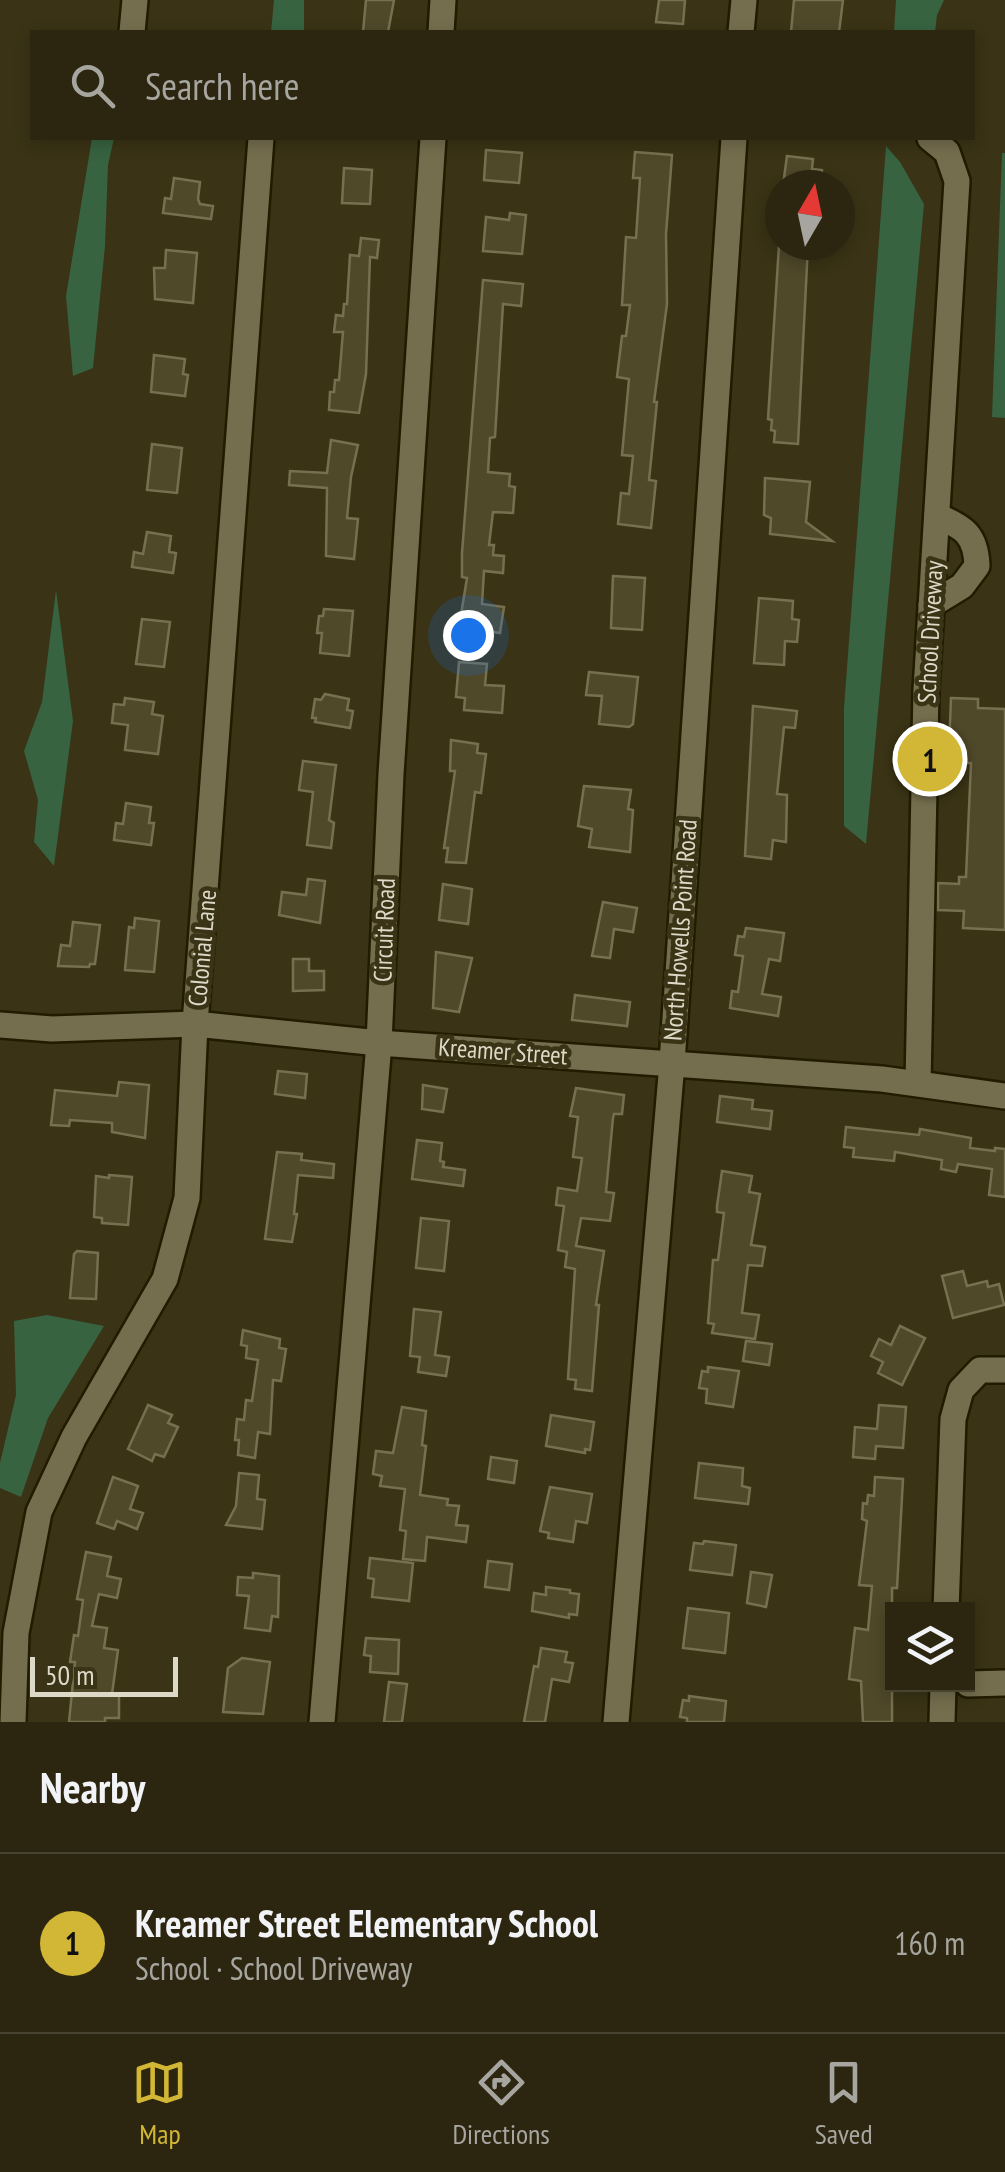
<!DOCTYPE html>
<html lang="en">
<head>
<meta charset="utf-8">
<style>
  body { margin:0; font-family:"PT Sans Narrow",sans-serif; background:#342e19; color:#f1f3f6 }
  .controls { position:absolute; right:30px; bottom:30px; display:grid; overflow:hidden; border-radius:0px; box-shadow:0 5px 15px #0003 }
  .controls button { width:90px; height:90px; display:grid; place-items:center; padding:0; border:0; border-bottom:2px solid #484330; background:#2c2610; color:#f1f3f6; font:50px sans-serif }
  .compass { position:absolute; left:765px; top:170px; width:90px; height:90px; border-radius:50%; background:#2c2610; box-shadow:0 5px 15px #0003; rotate:9deg }
  .scale { position:absolute; left:30px; bottom:25px; width:148px; box-sizing:border-box; padding-left:10px; border:5px solid #ddd9c8; border-top:0; font-size:28px; line-height:35px; white-space:nowrap; color:#ddd9c8; -webkit-text-stroke:8px #3a3315; paint-order:stroke }
  .you { position:absolute; left:468px; top:635px; width:35px; height:35px; margin:-25px; border:8px solid #fff; border-radius:50%; background:#1a73e8; box-shadow:0 0 0 15px #1a73e833 }
  .badge { display:grid; place-items:center; width:65px; height:65px; border-radius:50%; background:#d2b635; color:#111; font-size:32px; font-weight:700 }
  .pin { position:absolute; translate:-50% -50%; border:5px solid #fff; box-shadow:0 2px 10px #0006 }
  .list { margin:0; padding:0; list-style:none }
  h2 { display:flex; justify-content:space-between; align-items:center; height:130px; margin:0; padding:0 40px; font-size:42px }
  h2 small { font-size:32px; font-weight:400; color:#a6a59f }
  .list li { display:grid; grid-template-columns:65px 1fr auto; gap:30px; align-items:center; box-sizing:border-box; height:180px; padding:0 40px; border-top:2px solid #484330 }
  .list b { display:block; font-size:38px; white-space:nowrap }
  .list p { margin:0; font-size:32px; white-space:nowrap; color:#a6a59f }
  .list em { font-size:32px; font-style:normal; color:#a6a59f }
  .icon { flex:none; width:55px; height:55px; fill:none; stroke:currentColor; stroke-width:2; stroke-linecap:round; stroke-linejoin:round }
  .map { position:relative; flex:none; width:1005px; height:1722px; overflow:hidden }
  .search { position:absolute; background:#2c2610; box-shadow:0 5px 15px #0003; left:30px; right:30px; top:30px; height:110px; display:flex; align-items:center; gap:25px; box-sizing:border-box; padding:0 35px; border-radius:0px; color:#a6a59f; font-size:38px }
  .sheet { height:310px; background:#2c2610 }
  nav { display:flex; justify-content:space-around; align-items:center; box-sizing:border-box; height:140px; border-top:2px solid #484330; background:#2c2610; font-size:28px; color:#a6a59f }
  nav a { display:grid; justify-items:center; gap:5px }
  nav .on { color:#d2b635 }
  .map>svg:first-child { display:block }
  .green { fill:#376340 }
  .building { fill:#4f4829; stroke:#777050; stroke-width:2.5 }
  .lines { fill:none; stroke-linecap:round; stroke-linejoin:round }
  .minor-casing { stroke:#211b00; stroke-width:30 }
  .minor { stroke:#756e4e; stroke-width:25 }
  .labels { text-anchor:middle; dominant-baseline:central; stroke-width:9; stroke-linejoin:round; paint-order:stroke }
  .street-label { font-size:25px; fill:#ddd9c8; stroke:#3a3315 }
</style>
</head>
<body>
<div class="map">
<svg width="1005" height="1722" viewBox="0 0 1005 1722">
  <rect width="100%" height="100%" fill="#3a3315"/>
  <!-- green -->
  <g class="green">
    <polygon points="274,0 304,0 304,32 271,32"/>
    <polygon points="896,0 944,0 937,15 935,32 894,32"/>
    <polygon points="92,138 114,138 108,165 105,246 93,368 73,376 66,296"/>
    <polygon points="886,146 900,162 924,204 866,844 844,826 844,708"/>
    <polygon points="1002,153 1005,153 1005,418 992,417"/>
    <polygon points="56,590 73,721 54,866 34,842 38,800 24,751 42,702"/>
    <polygon points="47,1315 104,1326 48,1418 21,1497 0,1488 0,1463 16,1395 14,1321"/>
  </g>
  <!-- building -->
  <g class="building">
    <polygon points="366,0 394,0 388,32 363,32"/>
    <polygon points="659,0 685,0 683,24 656,22"/>
    <polygon points="794,0 843,0 839,32 791,32"/>
    <polygon points="486,150 522,153 519,183 484,180"/>
    <polygon points="635,152 672,155 666,234 667,304 654,402 657,402 649,480 656,481 651,528 618,524 621,493 629,494 633,456 622,455 629,379 617,377 622,336 626,336 630,305 622,305 626,237 636,238 640,178 633,178"/>
    <polygon points="787,156 813,159 812,169 822,170 821,185 783,185"/>
    <polygon points="344,168 372,170 370,204 342,203"/>
    <polygon points="174,178 200,182 198,199 200,204 213,206 211,219 163,213 165,198 171,199"/>
    <polygon points="510,213 526,215 522,254 483,251 486,217 509,220"/>
    <polygon points="361,238 379,240 377,258 370,257 366,374 359,413 329,410 330,392 334,392 335,380 339,380 343,332 334,332 336,315 343,316 344,304 347,304 350,255 359,256"/>
    <polygon points="779,245 808,245 798,444 774,442 775,431 771,430 772,420 768,419"/>
    <polygon points="166,250 197,253 193,303 155,299 154,268 165,268"/>
    <polygon points="483,280 523,284 521,306 503,304 495,437 490,438 488,472 510,474 509,486 515,487 513,513 493,512 489,545 494,545 493,555 504,556 503,573 484,571 482,604 504,607 500,633 459,627 467,578 462,577 462,553"/>
    <polygon points="154,355 185,359 183,374 188,375 185,396 151,392"/>
    <polygon points="331,440 358,445 351,477 347,518 358,519 354,559 326,556 327,488 289,485 290,471 327,473"/>
    <polygon points="152,444 182,448 177,493 147,490"/>
    <polygon points="765,478 810,482 806,522 832,541 770,534 771,518 764,515"/>
    <polygon points="147,532 171,536 169,552 176,553 173,573 132,567 134,552 143,554"/>
    <polygon points="613,576 645,578 642,630 611,628"/>
    <polygon points="759,598 793,601 792,619 799,620 797,642 785,641 784,665 754,663"/>
    <polygon points="324,609 353,611 349,656 320,653 322,633 317,633 319,616 323,616"/>
    <polygon points="142,619 170,622 164,667 136,664"/>
    <polygon points="459,662 487,664 485,685 504,686 502,713 464,710 465,698 456,697"/>
    <polygon points="589,672 638,677 633,724 629,727 599,724 602,696 586,695"/>
    <polygon points="325,694 349,699 347,710 353,711 350,728 315,722 316,718 312,718 315,699 321,700"/>
    <polygon points="125,698 154,702 152,714 163,716 158,754 125,750 128,725 112,723 114,704 124,705"/>
    <polygon points="951,698 978,699 978,708 1005,709 1005,930 963,928 964,911 938,910 938,883 959,884 959,877 966,877 971,763 965,763 966,750 949,750"/>
    <polygon points="753,706 797,711 795,728 784,727 777,794 787,795 786,842 773,840 771,859 745,856"/>
    <polygon points="451,740 478,744 477,753 486,754 481,793 475,792 466,863 446,862 448,848 444,848 455,771 450,771"/>
    <polygon points="303,761 336,765 329,820 334,823 331,848 307,845 313,792 299,790"/>
    <polygon points="584,786 631,790 628,809 633,810 630,852 589,847 592,829 578,826"/>
    <polygon points="126,803 151,807 149,823 154,823 151,845 114,840 116,823 123,824"/>
    <polygon points="308,879 325,881 320,923 279,915 282,892 306,895"/>
    <polygon points="443,884 472,889 468,924 439,920"/>
    <polygon points="603,902 637,908 633,932 614,929 610,958 592,956"/>
    <polygon points="135,918 159,921 154,972 125,970 129,927 134,928"/>
    <polygon points="73,922 100,925 95,964 90,964 89,967 58,966 61,945 70,946"/>
    <polygon points="746,928 784,933 780,961 769,959 762,994 781,997 778,1016 730,1008 732,991 738,992 743,956 735,955 738,936 744,937"/>
    <polygon points="436,952 472,958 459,1012 433,1008"/>
    <polygon points="293,959 309,959 309,971 324,971 324,990 293,991"/>
    <polygon points="575,995 630,1002 627,1026 572,1020"/>
    <polygon points="278,1071 307,1074 305,1098 275,1094"/>
    <polygon points="119,1082 149,1085 145,1138 112,1132 112,1123 70,1120 69,1126 51,1125 55,1090 117,1096"/>
    <polygon points="423,1085 447,1089 443,1112 422,1109"/>
    <polygon points="576,1088 624,1095 622,1114 614,1114 613,1118 606,1192 614,1193 610,1221 581,1218 576,1246 604,1251 596,1305 599,1305 592,1391 575,1389 576,1380 568,1379 575,1269 565,1267 567,1252 558,1250 564,1206 556,1205 558,1188 577,1191 582,1158 573,1157 578,1117 570,1116"/>
    <polygon points="720,1096 753,1100 752,1109 772,1111 770,1129 717,1122"/>
    <polygon points="846,1127 919,1135 920,1129 971,1138 970,1148 995,1151 995,1148 1005,1149 1005,1197 989,1195 992,1169 958,1164 956,1172 941,1169 942,1160 895,1152 894,1161 853,1157 854,1148 844,1147"/>
    <polygon points="417,1140 442,1143 440,1161 444,1162 443,1167 465,1170 463,1186 412,1179"/>
    <polygon points="277,1152 302,1154 301,1160 334,1164 333,1178 298,1175 294,1214 297,1214 292,1242 265,1239"/>
    <polygon points="722,1171 752,1176 749,1192 760,1194 751,1245 765,1247 762,1266 748,1265 742,1313 759,1315 755,1339 712,1333 714,1324 708,1323 713,1260 718,1260 724,1213 717,1212 717,1206"/>
    <polygon points="109,1175 132,1177 128,1225 102,1223 102,1218 94,1217 96,1176 109,1178"/>
    <polygon points="421,1218 449,1221 444,1271 416,1268"/>
    <polygon points="77,1251 98,1253 96,1299 70,1298 74,1254"/>
    <polygon points="963,1271 967,1286 987,1281 988,1287 999,1284 1004,1305 953,1318 942,1276"/>
    <polygon points="414,1309 441,1312 435,1355 449,1357 446,1376 418,1372 420,1357 410,1356"/>
    <polygon points="900,1326 925,1338 902,1385 878,1373 883,1362 871,1356 879,1339 891,1345"/>
    <polygon points="243,1330 280,1339 279,1348 286,1349 281,1381 273,1380 270,1434 258,1432 255,1458 238,1455 239,1440 235,1440 237,1419 244,1420 246,1400 252,1401 258,1360 246,1358 247,1346 241,1345"/>
    <polygon points="746,1341 772,1344 769,1365 743,1361"/>
    <polygon points="708,1367 739,1371 733,1407 706,1403 707,1389 699,1388 702,1371 708,1372"/>
    <polygon points="148,1405 172,1415 168,1423 178,1427 164,1457 155,1454 152,1461 128,1449"/>
    <polygon points="879,1405 906,1407 903,1448 876,1446 875,1459 853,1457 855,1427 877,1429"/>
    <polygon points="402,1407 426,1411 422,1445 426,1446 420,1495 448,1499 447,1505 459,1506 456,1525 468,1526 466,1542 427,1537 425,1561 403,1559 406,1531 400,1530 405,1489 380,1486 382,1476 373,1474 376,1451 393,1453"/>
    <polygon points="551,1415 594,1422 590,1450 585,1449 585,1453 546,1446"/>
    <polygon points="491,1457 517,1461 514,1483 488,1479"/>
    <polygon points="699,1463 743,1468 742,1486 750,1488 748,1504 695,1498"/>
    <polygon points="239,1473 259,1475 257,1499 265,1500 262,1529 226,1525 236,1506"/>
    <polygon points="113,1477 138,1486 130,1509 143,1513 137,1529 117,1521 114,1529 97,1523"/>
    <polygon points="875,1477 903,1479 897,1588 892,1588 892,1722 863,1722 861,1681 849,1679 855,1628 868,1630 872,1586 859,1585 867,1521 862,1519 863,1503 867,1504 868,1495 874,1496"/>
    <polygon points="550,1487 592,1494 587,1523 576,1521 573,1542 548,1538 549,1533 540,1531"/>
    <polygon points="704,1541 736,1545 732,1575 690,1570 694,1543 703,1544"/>
    <polygon points="86,1552 111,1557 107,1576 121,1579 117,1598 99,1594 92,1626 107,1628 104,1648 118,1650 112,1694 119,1694 119,1718 105,1718 105,1722 69,1722 75,1662 70,1662 74,1635 78,1636 83,1600 77,1599"/>
    <polygon points="370,1558 413,1563 409,1601 372,1597 374,1579 368,1578"/>
    <polygon points="488,1561 512,1564 509,1590 485,1587"/>
    <polygon points="751,1572 772,1575 766,1607 747,1603"/>
    <polygon points="253,1573 279,1576 278,1617 272,1616 270,1631 245,1628 249,1596 237,1595 238,1577 253,1578"/>
    <polygon points="546,1587 570,1590 570,1593 579,1594 577,1615 569,1614 569,1618 532,1611 534,1593 546,1595"/>
    <polygon points="688,1608 729,1613 725,1653 683,1648"/>
    <polygon points="366,1638 399,1640 398,1674 370,1672 371,1656 364,1655"/>
    <polygon points="541,1648 567,1652 565,1662 573,1663 569,1682 552,1679 545,1722 524,1722 534,1666 538,1667"/>
    <polygon points="242,1658 270,1662 263,1714 223,1712 228,1668"/>
    <polygon points="389,1682 407,1684 402,1722 384,1722"/>
    <polygon points="689,1696 726,1701 724,1722 687,1722 687,1718 680,1717 683,1700 689,1701"/>
  </g>
  <g class="lines">
    <defs>
      <g id="minor">
        <polyline points="132,32 135,0"/>
        <polyline points="441,32 443,0"/>
        <polyline points="741,32 744,0"/>
        <path d="M931,605L962,586L977,566C976,535 964,527 937,516"/>
        <polyline points="0,1025 52,1029 195,1024 379,1043 882,1079 1005,1096"/>
        <polyline points="918,1083 926,690 957,181 947,152 930,138"/>
        <polyline points="946,1610 953,1419 961,1390 980,1370 1005,1370"/>
        <polyline points="968,1684 1005,1683"/>
        <polyline points="13,1722 16,1633 39,1512 74,1437 165,1279 187,1198 195,1024 261,138"/>
        <polyline points="322,1722 379,1043 391,774 433,138"/>
        <polyline points="616,1722 672,1063 734,138"/>
        <polyline points="942,1722 943,1684"/>
      </g>
    </defs>
    <!-- minor casing -->
    <use href="#minor" class="minor-casing"/>
    <!-- minor -->
    <use href="#minor" class="minor"/>
  </g>
  <g class="labels">
    <!-- street labels -->
    <g class="street-label">
      <text transform="translate(930 632) rotate(-87)">School Driveway</text>
      <text transform="translate(384 930) rotate(-88)">Circuit Road</text>
      <text transform="translate(680 930) rotate(-86)">North Howells Point Road</text>
      <text transform="translate(202 948) rotate(-85)">Colonial Lane</text>
      <text transform="translate(503 1051) rotate(4)">Kreamer Street</text>
    </g>
  </g>
</svg>
<div class="controls">
<button><svg class="icon" aria-label="layers" viewBox="0 0 24 24"><path d="M12 4l9 5-9 5-9-5zM3 14l9 5 9-5"/></svg></button>
</div>
<svg class="compass" viewBox="-18 -18 36 36"><path d="M0-13l5 13h-10z" fill="#e53935"/><path d="M0 13l5-13h-10z" fill="#a6a59f"/></svg>
<div class="scale">50 m</div>
<div class="you"></div>
<div class="pin badge" style="left:930px;top:759px">1</div>
<div class="search"><svg class="icon" aria-label="search" viewBox="0 0 24 24"><circle cx="10" cy="10" r="6"/><path d="M15 15l6 6"/></svg>Search here</div>
</div>
<section class="sheet">
<h2>Nearby<small></small></h2>
<ul class="list">
<li><span class="badge">1</span><div><b>Kreamer Street Elementary School</b><p>School · School Driveway</p></div><em>160 m</em></li>
</ul>
</section>
<nav>
<a class="on"><svg class="icon" aria-label="map" viewBox="0 0 24 24"><path d="M3 6l6-2 6 2 6-2v14l-6 2-6-2-6 2zM9 4v14M15 6v14"/></svg>Map</a>
<a><svg class="icon" aria-label="directions" viewBox="0 0 24 24"><path d="M12 3l9 9-9 9-9-9zM9 14v-3h6M13 9l2 2-2 2"/></svg>Directions</a>
<a><svg class="icon" aria-label="saved" viewBox="0 0 24 24"><path d="M7 4h10v16l-5-4-5 4z"/></svg>Saved</a>
</nav>
</body>
</html>
